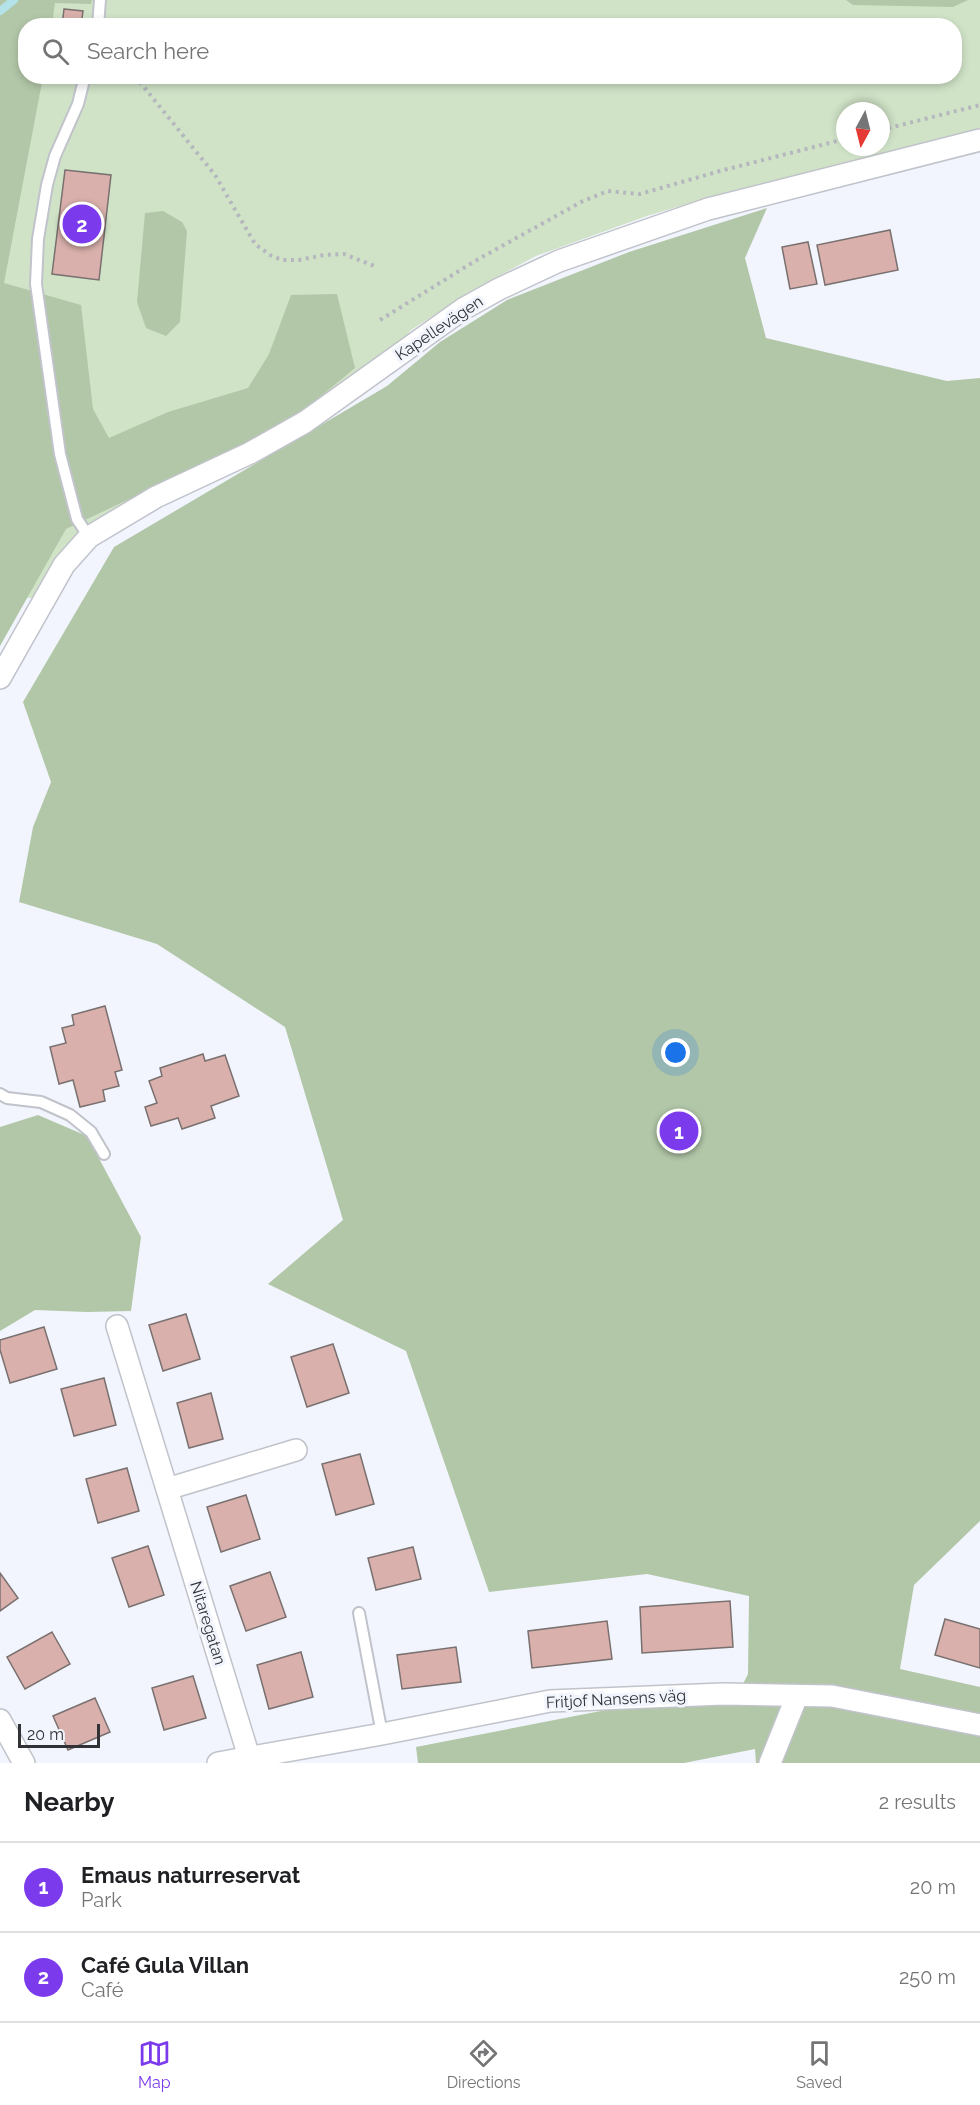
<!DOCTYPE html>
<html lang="en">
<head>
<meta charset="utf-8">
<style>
  body { margin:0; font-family:Raleway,sans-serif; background:#f6f6f6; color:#202124 }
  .compass { position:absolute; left:836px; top:102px; width:54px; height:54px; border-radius:50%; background:#fff; box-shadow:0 3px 9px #0003; rotate:187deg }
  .scale { position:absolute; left:18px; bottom:15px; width:82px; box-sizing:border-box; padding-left:6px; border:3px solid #313235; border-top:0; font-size:16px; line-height:21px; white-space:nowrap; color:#313235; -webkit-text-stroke:4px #f2f5fd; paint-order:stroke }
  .you { position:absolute; left:676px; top:1053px; width:21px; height:21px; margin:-15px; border:4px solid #fff; border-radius:50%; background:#1a73e8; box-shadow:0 0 0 9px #1a73e833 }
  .badge { display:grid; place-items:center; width:39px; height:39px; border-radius:50%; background:#7c3aed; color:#fff; font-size:20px; font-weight:700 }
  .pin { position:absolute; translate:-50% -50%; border:3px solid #fff; box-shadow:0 2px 6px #0006 }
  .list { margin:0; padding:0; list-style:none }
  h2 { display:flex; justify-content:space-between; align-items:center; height:78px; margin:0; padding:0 24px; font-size:26px }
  h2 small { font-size:20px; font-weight:400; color:#757577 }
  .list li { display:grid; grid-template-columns:39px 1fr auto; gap:18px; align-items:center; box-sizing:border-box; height:90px; padding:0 24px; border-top:2px solid #e0e0e0 }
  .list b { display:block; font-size:22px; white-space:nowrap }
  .list p { margin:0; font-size:20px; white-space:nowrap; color:#757577 }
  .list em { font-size:20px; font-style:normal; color:#757577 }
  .icon { flex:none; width:33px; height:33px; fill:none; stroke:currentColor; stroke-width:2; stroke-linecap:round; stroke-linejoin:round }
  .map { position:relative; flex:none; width:980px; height:1763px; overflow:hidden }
  .search { position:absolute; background:#fff; box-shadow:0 3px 9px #0003; left:18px; right:18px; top:18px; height:66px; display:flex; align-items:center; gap:15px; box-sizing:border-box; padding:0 21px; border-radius:24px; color:#757577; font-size:22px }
  .sheet { height:258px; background:#fff }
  nav { display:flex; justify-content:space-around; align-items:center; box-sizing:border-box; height:84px; border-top:2px solid #e0e0e0; background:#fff; font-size:16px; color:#757577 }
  nav a { display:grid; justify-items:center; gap:3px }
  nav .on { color:#7c3aed }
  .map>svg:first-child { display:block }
  .green { fill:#d0e3c7; fill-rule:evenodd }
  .forest { fill:#b2c7a8 }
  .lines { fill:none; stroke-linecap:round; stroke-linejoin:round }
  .stream { stroke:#b3e2e8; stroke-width:8 }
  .building { fill:#d9b0ac; stroke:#79706f; stroke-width:1.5 }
  .service-casing { stroke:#c1c3cb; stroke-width:14 }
  .minor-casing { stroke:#c1c3cb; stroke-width:24 }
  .path { stroke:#b4b7bd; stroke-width:4; stroke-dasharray:3 4.5; stroke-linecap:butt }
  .service { stroke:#fff; stroke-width:10 }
  .minor { stroke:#fff; stroke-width:21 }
  .labels { text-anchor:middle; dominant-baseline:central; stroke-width:6; stroke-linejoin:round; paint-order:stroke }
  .street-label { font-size:16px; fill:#313235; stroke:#f2f5fd }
</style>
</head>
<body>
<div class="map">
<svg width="980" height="1763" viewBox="0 0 980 1763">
  <rect width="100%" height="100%" fill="#f2f5fd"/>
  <!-- green -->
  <path class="green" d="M0,0H980V131L797,178L717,195L647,216L536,256L471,291L411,330L406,336L286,425L119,513L35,598L0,597ZM26,26H954V76H26ZM845,111H881V147H845Z"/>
  <!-- forest -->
  <g class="forest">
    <polygon points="0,0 92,0 91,4 55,3 52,25 26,26 26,76 43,77 4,283 81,305 93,409 109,438 168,412 248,388 269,354 291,295 337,294 355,368 286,425 66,529 0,646"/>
    <polygon points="846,0 968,0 953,7 853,5"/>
    <polygon points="767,208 745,258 766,338 947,381 980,378 980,1521 914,1585 900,1669 980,1687 980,1763 756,1763 755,1749 684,1763 418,1763 416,1747 606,1710 734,1702 748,1674 749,1596 647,1574 489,1592 406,1351 268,1284 343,1220 285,1027 157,944 19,902 33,827 51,782 23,702 114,547 387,386 440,342 507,300 629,252"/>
    <polygon points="163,211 182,222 187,231 180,322 166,336 146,328 137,302 145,213"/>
    <polygon points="38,1115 87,1136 141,1237 131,1311 87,1312 35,1310 0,1331 0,1127"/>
  </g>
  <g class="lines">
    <!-- stream -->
    <polyline class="stream" points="0,11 14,0"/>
  </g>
  <!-- building -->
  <g class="building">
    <polygon points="64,9 83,11 81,26 62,26"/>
    <polygon points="65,170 111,175 99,280 52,274"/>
    <polygon points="890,230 898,270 825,285 817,245"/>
    <polygon points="808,242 817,284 790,289 782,247"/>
    <polygon points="105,1006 122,1070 115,1072 119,1086 103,1090 105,1101 80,1107 73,1080 59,1084 50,1047 66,1043 62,1028 74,1025 72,1015"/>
    <polygon points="203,1054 205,1061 225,1055 239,1096 211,1106 215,1118 182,1129 178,1118 151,1126 145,1107 157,1103 149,1081 162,1076 160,1068"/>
    <polygon points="186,1314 200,1359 163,1371 149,1325"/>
    <polygon points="44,1327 57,1369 10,1383 0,1350 0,1340"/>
    <polygon points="333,1344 349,1393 307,1407 291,1357"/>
    <polygon points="104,1378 116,1425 74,1436 61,1389"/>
    <polygon points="211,1393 223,1439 189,1448 177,1403"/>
    <polygon points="360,1454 374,1504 336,1515 322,1464"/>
    <polygon points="127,1468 139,1511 98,1523 86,1479"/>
    <polygon points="246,1495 260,1539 221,1552 207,1507"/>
    <polygon points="148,1546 164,1595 129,1607 112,1558"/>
    <polygon points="413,1547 421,1579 376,1590 368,1558"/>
    <polygon points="270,1572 286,1617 246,1631 230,1586"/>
    <polygon points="0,1573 18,1598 0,1611"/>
    <polygon points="730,1601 733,1647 642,1653 640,1607"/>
    <polygon points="945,1619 980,1629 980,1668 935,1655"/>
    <polygon points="607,1621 612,1659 532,1668 528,1631"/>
    <polygon points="52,1632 70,1664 25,1689 7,1657"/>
    <polygon points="456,1647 461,1682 402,1689 397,1655"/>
    <polygon points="301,1652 313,1697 269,1709 257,1665"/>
    <polygon points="193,1676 206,1718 164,1730 152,1688"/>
    <polygon points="95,1698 110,1732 68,1750 53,1716"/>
  </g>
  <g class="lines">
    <defs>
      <g id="service">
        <polyline points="98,26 100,0"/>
        <polyline points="85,76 78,104 55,156 47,185 38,239 36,284 60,454 77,519 89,537"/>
        <polyline points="0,1094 7,1098 41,1102 70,1115 91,1132 104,1154"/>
        <polyline points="359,1613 382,1734"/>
      </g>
      <g id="minor">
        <polyline points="0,678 64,565 89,537 156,497 250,453 305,422 463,309 499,289 559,261 708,209 980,140"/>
        <polyline points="117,1326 249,1757"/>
        <polyline points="167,1489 296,1450"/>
        <polyline points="0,1720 24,1763"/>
        <polyline points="218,1763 382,1734 550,1701 723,1694 832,1696 980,1725"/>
        <polyline points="770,1763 797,1696"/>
      </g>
    </defs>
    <!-- service casing -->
    <use href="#service" class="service-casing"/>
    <!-- minor casing -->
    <use href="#minor" class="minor-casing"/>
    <!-- path -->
    <g class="path">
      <polyline points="135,76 215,175 255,244 270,255 282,260 299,260 324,255 344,254 377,267"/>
      <polyline points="881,130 980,105"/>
      <polyline points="380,320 475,261 583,201 608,191 640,194 720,171 845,139"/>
    </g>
    <!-- service -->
    <use href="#service" class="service"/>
    <!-- minor -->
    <use href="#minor" class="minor"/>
  </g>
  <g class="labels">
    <!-- street labels -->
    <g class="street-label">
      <text transform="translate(439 328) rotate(-34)">Kapellevägen</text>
      <text transform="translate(208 1623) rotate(73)">Nitaregatan</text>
      <text transform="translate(616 1699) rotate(-3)">Fritjof Nansens väg</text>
    </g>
  </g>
</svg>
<svg class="compass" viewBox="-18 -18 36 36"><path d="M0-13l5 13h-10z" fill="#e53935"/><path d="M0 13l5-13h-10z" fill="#757577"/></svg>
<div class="scale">20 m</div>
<div class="you"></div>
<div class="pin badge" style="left:679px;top:1131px">1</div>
<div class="pin badge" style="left:82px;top:224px">2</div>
<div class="search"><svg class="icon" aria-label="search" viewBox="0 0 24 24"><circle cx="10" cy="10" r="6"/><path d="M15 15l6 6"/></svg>Search here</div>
</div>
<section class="sheet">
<h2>Nearby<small>2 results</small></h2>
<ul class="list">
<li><span class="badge">1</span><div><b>Emaus naturreservat</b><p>Park</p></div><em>20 m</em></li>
<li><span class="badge">2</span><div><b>Café Gula Villan</b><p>Café</p></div><em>250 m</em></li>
</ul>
</section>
<nav>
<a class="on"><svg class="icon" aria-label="map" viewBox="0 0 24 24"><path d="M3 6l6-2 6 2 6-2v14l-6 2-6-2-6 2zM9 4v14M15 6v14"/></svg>Map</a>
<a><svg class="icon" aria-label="directions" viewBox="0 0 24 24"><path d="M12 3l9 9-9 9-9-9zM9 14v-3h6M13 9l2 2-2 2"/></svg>Directions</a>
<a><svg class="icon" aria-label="saved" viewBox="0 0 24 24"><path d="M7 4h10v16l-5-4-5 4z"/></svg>Saved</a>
</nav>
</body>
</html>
